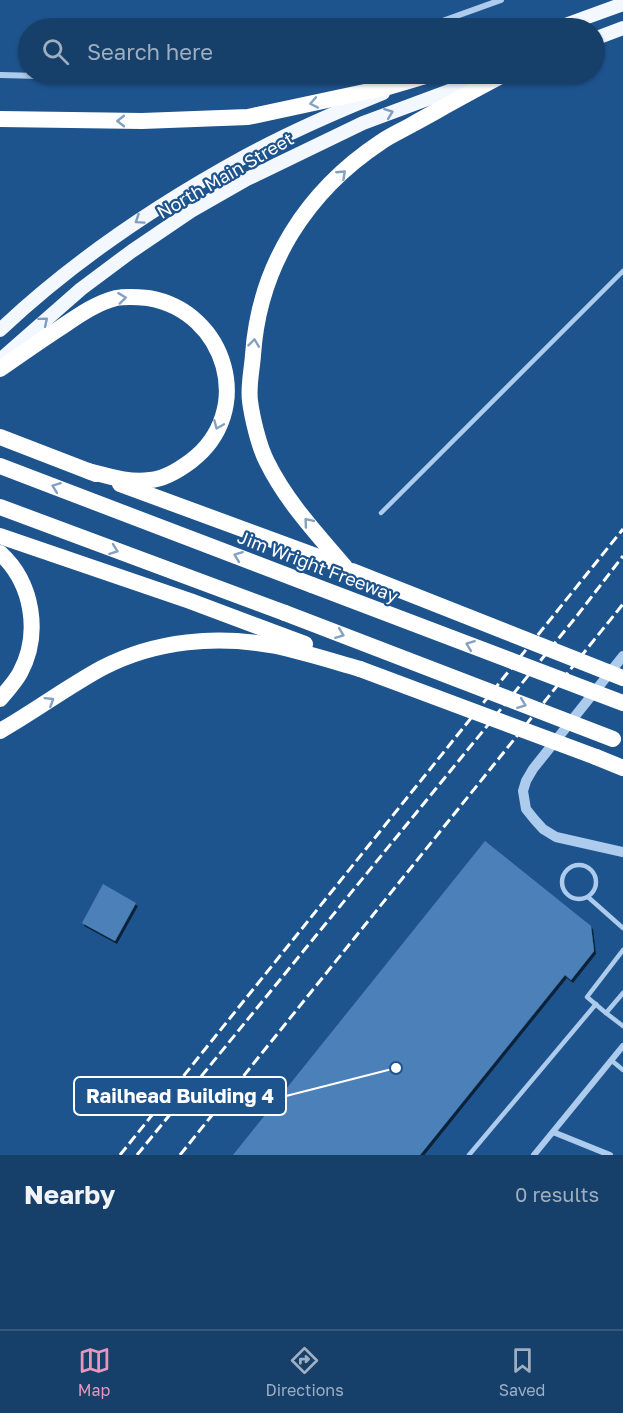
<!DOCTYPE html>
<html lang="en">
<head>
<meta charset="utf-8">
<style>
  body { margin:0; font-family:"Golos Text",sans-serif; background:#1f4670; color:#f1f3f6 }
  .list { margin:0; padding:0; list-style:none }
  h2 { display:flex; justify-content:space-between; align-items:center; height:78px; margin:0; padding:0 24px; font-size:26px }
  h2 small { font-size:20px; font-weight:400; color:#9eafc1 }
  .icon { flex:none; width:33px; height:33px; fill:none; stroke:currentColor; stroke-width:2; stroke-linecap:round; stroke-linejoin:round }
  .map { position:relative; flex:none; width:623px; height:1155px; overflow:hidden }
  .search { position:absolute; background:#163f6a; box-shadow:0 2px 4px #0004; left:18px; right:18px; top:18px; height:66px; display:flex; align-items:center; gap:15px; box-sizing:border-box; padding:0 21px; border-radius:33px; color:#9eafc1; font-size:22px }
  .sheet { height:174px; background:#163f6a }
  nav { display:flex; justify-content:space-around; align-items:center; box-sizing:border-box; height:84px; border-top:2px solid #35587e; background:#163f6a; font-size:16px; color:#9eafc1 }
  nav a { display:grid; justify-items:center; gap:3px }
  nav .on { color:#e797bd }
  .map>svg:first-child { display:block }
  .building { fill:#4b80b8; filter:url(#shadow) }
  .lines { fill:none; stroke-linecap:round; stroke-linejoin:round }
  .service { stroke:#adcced; stroke-width:4.5 }
  .minor { stroke:#adcced; stroke-width:6 }
  .tertiary { stroke:#adcced; stroke-width:10 }
  .primary { stroke:#f3f8ff; stroke-width:14 }
  .motorway { stroke:#fff; stroke-width:16 }
  .rail { stroke:#fff; stroke-width:3; stroke-dasharray:10 4.5; stroke-linecap:butt }
  .motorway-bridge { stroke:#fff; stroke-width:16 }
  .oneway { stroke:#83a1c1 }
  .oneway2 { stroke:#7e9ec1 }
  .labels { text-anchor:middle; dominant-baseline:central; stroke-width:4.5; stroke-linejoin:round; paint-order:stroke }
  .street-label { font-size:18px; fill:#fff; stroke:#1e548e }
  .leader { fill:none; stroke:#fff; stroke-width:2 }
  .callout-dot { fill:#fff; stroke:#1e548e; stroke-width:2 }
  .callout { fill:#1e548e; stroke:#fff; stroke-width:2 }
  .callout-label { font-size:20px; text-anchor:middle; font-weight:bold; fill:#fff }
</style>
</head>
<body>
<div class="map">
<svg width="623" height="1155" viewBox="0 0 623 1155">
  <defs>
    <filter id="shadow"><feDropShadow dx="2" dy="3" stdDeviation="0" flood-color="#0009"/></filter>
  </defs>
  <rect width="100%" height="100%" fill="#1e548e"/>
  <!-- building -->
  <g class="building">
    <polygon points="485,841 591,926 594,951 571,980 565,975 420,1155 233,1155"/>
    <polygon points="103,884 136,903 115,941 82,923"/>
  </g>
  <g class="lines">
    <!-- service -->
    <g class="service">
      <polyline points="381,513 623,271"/>
      <circle cx="579" cy="882" r="17"/>
      <polyline points="588,897 623,928"/>
      <polyline points="623,993 606,1013 623,1026"/>
      <polyline points="606,1013 587,997 623,950"/>
      <polyline points="611,1060 623,1070"/>
      <polyline points="469,1155 596,1004"/>
    </g>
    <!-- minor -->
    <g class="minor">
      <polyline points="423,28 501,0"/>
      <polyline points="0,75 161,79 240,74"/>
      <polyline points="553,1132 610,1155"/>
      <polyline points="534,1155 623,1046"/>
    </g>
    <!-- tertiary -->
    <polyline class="tertiary" points="623,656 533,769 526,781 523,791 526,809 534,819 543,829 556,837 623,852"/>
    <!-- primary -->
    <g class="primary">
      <polyline points="557,28 623,4"/>
      <polyline points="594,39 623,28"/>
      <path d="M0,330C73,261 158,204 246,156C290,132 336,112 383,93"/>
      <polyline points="0,360 81,289 132,251 191,211 247,179 363,123 484,78"/>
    </g>
    <!-- motorway -->
    <g class="motorway">
      <polyline points="0,119 142,121 248,117 388,87 432,74"/>
      <path d="M0,369C20,355 40,341 60,328C78,316 96,303 116,298C127,296 138,297 148,298C227,311 256,412 191,461C179,470 165,479 150,480C129,483 108,476 88,471"/>
      <polyline points="0,437 96,474"/>
      <polyline points="0,466 312,585"/>
      <polyline points="120,484 343,566"/>
      <polyline points="0,507 285,613"/>
      <polyline points="0,536 190,601 305,644"/>
      <path d="M0,553C33,583 41,634 20,673C15,682 7,691 0,699"/>
      <path d="M345,567C317,534 286,501 267,462C259,447 252,417 250,401C248,386 252,370 253,355C259,265 307,191 381,142C391,135 403,130 413,124C444,107 474,90 505,74"/>
      <path d="M0,731C35,711 67,687 102,668C156,640 217,635 276,646C304,652 332,661 360,669"/>
      <polyline points="596,757 623,768"/>
    </g>
    <!-- rail -->
    <g class="rail">
      <polyline points="120,1155 623,529"/>
      <polyline points="137,1155 576,617 623,556"/>
      <polyline points="180,1155 623,604"/>
    </g>
    <!-- motorway-bridge -->
    <g class="motorway-bridge">
      <polyline points="352,571 623,678"/>
      <polyline points="312,585 623,703"/>
      <polyline points="285,613 613,739"/>
      <polyline points="360,669 596,757"/>
    </g>
  </g>
  <!-- one-way arrows -->
  <defs><path id="oneway-chevron" d="M-2-3.5L2.5 0L-2 3.5" fill="none" stroke-width="1.6" stroke-linecap="round" stroke-linejoin="round" transform="scale(1.5)"/></defs>
  <g class="oneway">
    <use href="#oneway-chevron" transform="translate(314 103) rotate(169)"/>
    <use href="#oneway-chevron" transform="translate(121 121) rotate(-180)"/>
    <use href="#oneway-chevron" transform="translate(342 174) rotate(-43)"/>
    <use href="#oneway-chevron" transform="translate(122 298) rotate(-7)"/>
    <use href="#oneway-chevron" transform="translate(254 343) rotate(-83)"/>
    <use href="#oneway-chevron" transform="translate(218 425) rotate(113)"/>
    <use href="#oneway-chevron" transform="translate(56 487) rotate(-159)"/>
    <use href="#oneway-chevron" transform="translate(308 522) rotate(-130)"/>
    <use href="#oneway-chevron" transform="translate(114 550) rotate(20)"/>
    <use href="#oneway-chevron" transform="translate(238 556) rotate(-159)"/>
    <use href="#oneway-chevron" transform="translate(340 634) rotate(21)"/>
    <use href="#oneway-chevron" transform="translate(470 645) rotate(-159)"/>
    <use href="#oneway-chevron" transform="translate(50 701) rotate(-32)"/>
    <use href="#oneway-chevron" transform="translate(522 704) rotate(21)"/>
  </g>
  <g class="oneway2">
    <use href="#oneway-chevron" transform="translate(389 113) rotate(-21)"/>
    <use href="#oneway-chevron" transform="translate(139 220) rotate(146)"/>
    <use href="#oneway-chevron" transform="translate(44 321) rotate(-40)"/>
  </g>
  <g class="labels">
    <!-- street labels -->
    <g class="street-label">
      <text transform="translate(225 175) rotate(-30)">North Main Street</text>
      <text transform="translate(318 566) rotate(21)">Jim Wright Freeway</text>
    </g>
  </g>
  <!-- callouts -->
  <path class="leader" d="M396 1068L286 1096"/>
  <circle class="callout-dot" cx="396" cy="1068" r="6"/>
  <rect class="callout" x="74" y="1077" width="212" height="38" rx="6"/>
  <g class="callout-label">
    <text x="180" y="1103">Railhead Building 4</text>
  </g>
</svg>
<div class="search"><svg class="icon" aria-label="search" viewBox="0 0 24 24"><circle cx="10" cy="10" r="6"/><path d="M15 15l6 6"/></svg>Search here</div>
</div>
<section class="sheet">
<h2>Nearby<small>0 results</small></h2>
<ul class="list">
</ul>
</section>
<nav>
<a class="on"><svg class="icon" aria-label="map" viewBox="0 0 24 24"><path d="M3 6l6-2 6 2 6-2v14l-6 2-6-2-6 2zM9 4v14M15 6v14"/></svg>Map</a>
<a><svg class="icon" aria-label="directions" viewBox="0 0 24 24"><path d="M12 3l9 9-9 9-9-9zM9 14v-3h6M13 9l2 2-2 2"/></svg>Directions</a>
<a><svg class="icon" aria-label="saved" viewBox="0 0 24 24"><path d="M7 4h10v16l-5-4-5 4z"/></svg>Saved</a>
</nav>
</body>
</html>
